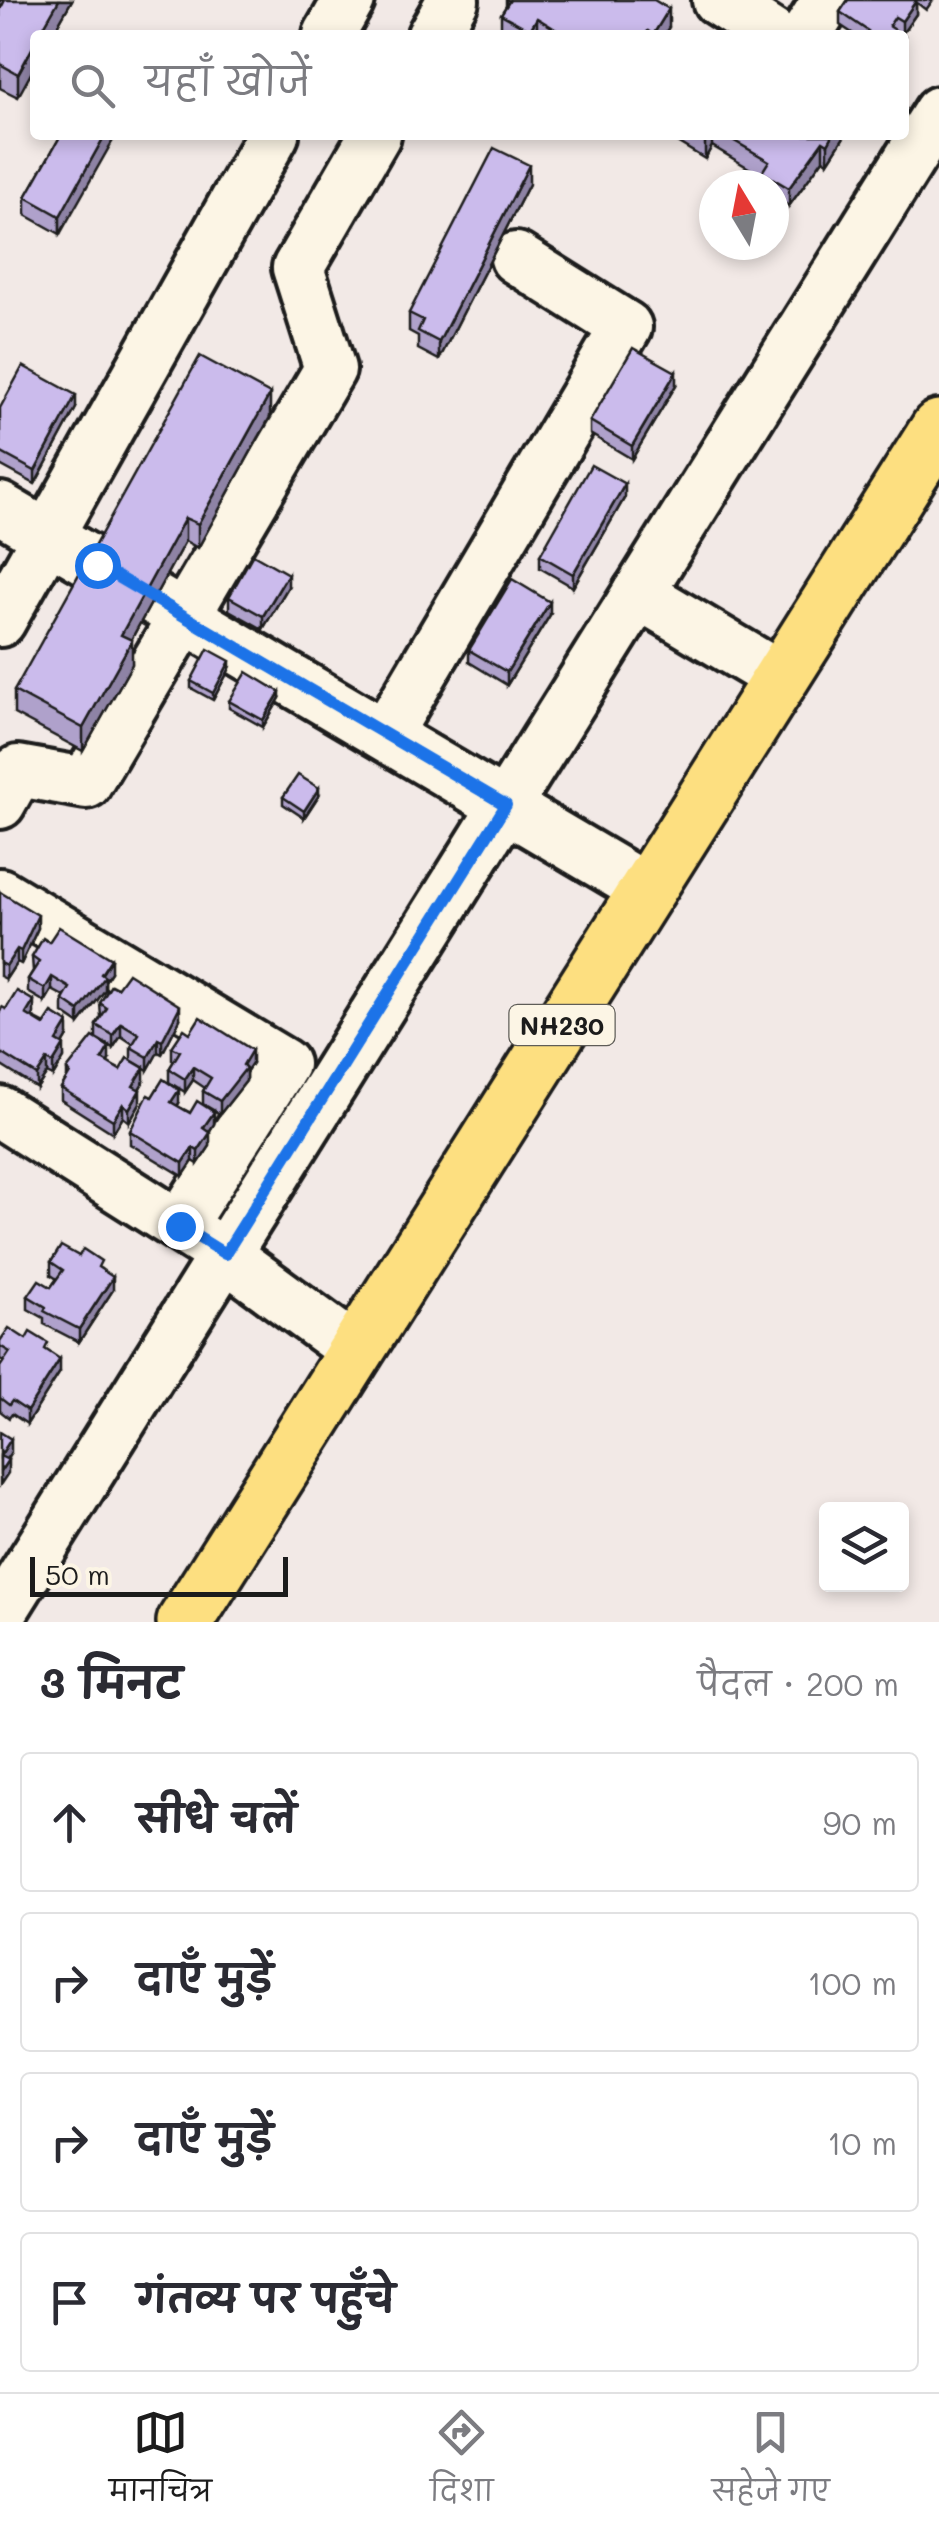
<!DOCTYPE html>
<html lang="hi">
<head>
<meta charset="utf-8">
<style>
  body { margin:0; font-family:Mali,"Playpen Sans Deva",sans-serif; background:#f2f2f3; color:#2b2b33 }
  .controls { position:absolute; right:30px; bottom:30px; display:grid; overflow:hidden; border-radius:10px; box-shadow:0 5px 15px #0003 }
  .controls button { width:90px; height:90px; display:grid; place-items:center; padding:0; border:0; border-bottom:2px solid #e1e1e2; background:#fff; color:#2b2b33; font:50px sans-serif }
  .compass { position:absolute; left:699px; top:170px; width:90px; height:90px; border-radius:50%; background:#fff; box-shadow:0 5px 15px #0003; rotate:350deg }
  .scale { position:absolute; left:30px; bottom:25px; width:258px; box-sizing:border-box; padding-left:10px; border:5px solid #1c1c1c; border-top:0; font-size:28px; line-height:35px; white-space:nowrap; color:#1c1c1c; -webkit-text-stroke:8px #fcf5e5; paint-order:stroke }
  .stop { position:absolute; width:30px; height:30px; margin:-22px; border:8px solid #1a73e8; border-radius:50%; background:#fff }
  .stop.end { background:#1a73e8; border-color:#fff; box-shadow:0 2px 10px #0008 }
  .list { margin:0; padding:0; list-style:none }
  h2 { display:flex; justify-content:space-between; align-items:center; height:130px; margin:0; padding:0 40px; font-size:42px }
  h2 small { font-size:32px; font-weight:400; color:#7c7c81 }
  .list li { display:grid; grid-template-columns:65px 1fr auto; gap:30px; align-items:center; box-sizing:border-box; height:140px; margin:0 20px 20px; padding:0 20px; border:2px solid #e1e1e2; border-radius:10px }
  .list b { display:block; font-size:38px; white-space:nowrap }
  .list em { font-size:32px; font-style:normal; color:#7c7c81 }
  .icon { flex:none; width:55px; height:55px; fill:none; stroke:currentColor; stroke-width:2; stroke-linecap:round; stroke-linejoin:round }
  .map { position:relative; flex:none; width:939px; height:1622px; overflow:hidden }
  .search { position:absolute; background:#fff; box-shadow:0 5px 15px #0003; left:30px; right:30px; top:30px; height:110px; display:flex; align-items:center; gap:25px; box-sizing:border-box; padding:0 35px; border-radius:10px; color:#7c7c81; font-size:38px }
  .sheet { height:770px; background:#fff }
  nav { display:flex; justify-content:space-around; align-items:center; box-sizing:border-box; height:140px; border-top:2px solid #e1e1e2; background:#fff; font-size:28px; color:#7c7c81 }
  nav a { display:grid; justify-items:center; gap:5px }
  nav .on { color:#1c1c1c }
  .map>svg:first-child { display:block }
  .lines { fill:none; stroke-linecap:round; stroke-linejoin:round }
  .minor-casing { stroke:#1c1c1c; stroke-width:58 }
  .highway-casing { stroke:#1c1c1c; stroke-width:62 }
  .minor { stroke:#fcf5e5; stroke-width:50 }
  .highway { stroke:#fddf80; stroke-width:55 }
  .wall { fill:#afa1cb; stroke:#1c1c1c; stroke-width:2.5 }
  .shaded-wall { fill:#8e83a5; stroke:#1c1c1c; stroke-width:2.5 }
  .building { fill:#cbbbec; stroke:#1c1c1c; stroke-width:2.5 }
  .route { stroke:#1a73e8; stroke-width:12 }
  .labels { text-anchor:middle; dominant-baseline:central; stroke-width:8; stroke-linejoin:round; paint-order:stroke }
  .shield { fill:#fcf5e5; stroke:#5f5d58; stroke-width:2.5 }
  .shield-label { font-size:25px; font-weight:bold; fill:#1c1c1c }
</style>
</head>
<body>
<div class="map">
<svg width="939" height="1622" viewBox="0 0 939 1622">
  <rect width="100%" height="100%" fill="#f2e9e6"/>
  <filter id="ink" filterUnits="userSpaceOnUse"><feTurbulence type="fractalNoise" baseFrequency=".01" numOctaves="2"/><feDisplacementMap in="SourceGraphic" scale="20" xChannelSelector="R" yChannelSelector="G"/><feConvolveMatrix kernelMatrix="1 2 1 2 8 2 1 2 1" color-interpolation-filters="sRGB"/></filter>
  <g filter="url(#ink)">
    <g class="lines">
      <defs>
        <g id="minor">
          <polyline points="718,0 772,35"/>
          <polyline points="329,35 349,0"/>
          <polyline points="433,35 453,0"/>
          <polyline points="806,35 828,0"/>
          <polyline points="0,508 647,890"/>
          <polyline points="638,593 781,678"/>
          <polyline points="0,621 273,135"/>
          <polyline points="386,734 626,327 516,258"/>
          <polyline points="0,803 18,771 86,783 330,369 298,268 375,135"/>
          <polyline points="0,894 283,1064 180,1225"/>
          <polyline points="0,1112 225,1255 356,1351"/>
          <polyline points="0,1614 939,112"/>
        </g>
        <polyline id="highway" points="185,1622 939,428"/>
      </defs>
      <!-- minor casing -->
      <use href="#minor" class="minor-casing"/>
      <!-- highway casing -->
      <use href="#highway" class="highway-casing"/>
      <!-- minor -->
      <use href="#minor" class="minor"/>
      <!-- highway -->
      <use href="#highway" class="highway"/>
    </g>
    <!-- wall -->
    <g class="wall">
      <polygon points="0,0 72,0 52,35 35,35 18,97 0,88"/>
      <polygon points="506,0 654,0 669,27 664,35 506,35 501,32 501,14 506,6"/>
      <polygon points="848,0 933,0 926,10 916,2 916,14 902,34 903,35 855,35 840,25 840,12"/>
      <polygon points="61,135 60,234 26,215 26,197"/>
      <polygon points="677,135 844,135 844,137 828,162 823,159 789,206 774,197 774,185 762,185 762,176 712,146 705,159 677,142"/>
      <polygon points="529,184 439,360 418,349 418,336 409,331 409,313"/>
      <polygon points="676,385 632,459 590,434 590,421"/>
      <polygon points="0,408 76,408 35,484 0,465"/>
      <polygon points="270,417 198,548 185,541 131,640 132,664 83,751 14,714 14,691"/>
      <polygon points="625,497 573,587 540,568 540,555"/>
      <polygon points="288,587 263,629 229,610 229,597"/>
      <polygon points="550,615 507,685 469,662 469,650"/>
      <polygon points="230,668 213,700 191,688 191,681"/>
      <polygon points="280,698 263,727 229,708 229,701"/>
      <polygon points="319,795 304,818 283,804 283,797"/>
      <polygon points="0,892 38,928 21,964 17,962 6,979 0,976"/>
      <polygon points="49,942 111,972 105,981 105,990 79,1024 63,1013 63,1000 65,997 52,990 45,1002 28,992 28,979 33,971 32,957"/>
      <polygon points="100,1003 180,1019 162,1054 158,1052 148,1070 131,1060 131,1047 133,1044 121,1036 113,1048 96,1038 96,1025 101,1017"/>
      <polygon points="6,1009 34,1014 32,1017 68,1036 63,1044 64,1058 53,1076 47,1073 37,1088 0,1065 0,1012"/>
      <polygon points="190,1033 252,1063 246,1072 246,1081 220,1114 203,1104 203,1091 205,1088 193,1080 185,1092 169,1082 169,1069 174,1061 172,1060 172,1047"/>
      <polygon points="109,1060 107,1063 144,1081 139,1089 140,1103 129,1122 123,1117 113,1133 61,1100 61,1088 67,1078 67,1070"/>
      <polygon points="152,1097 179,1103 177,1106 214,1124 209,1132 210,1146 198,1164 193,1161 183,1176 130,1144 130,1131"/>
      <polygon points="51,1262 101,1269 113,1290 79,1342 44,1324 44,1318 28,1309 28,1296 51,1287 57,1279 51,1275"/>
      <polygon points="0,1341 48,1352 60,1372 27,1424 12,1414 9,1418 0,1411 0,1367 4,1361 0,1359"/>
    </g>
    <!-- shaded-wall -->
    <g class="shaded-wall">
      <polygon points="59,0 72,0 52,35 39,35"/>
      <polygon points="916,1 916,14 902,34 902,21"/>
      <polygon points="669,9 669,27 664,35 653,35"/>
      <polygon points="537,18 537,35 530,35 530,30"/>
      <polygon points="35,43 35,66 18,97 18,74"/>
      <polygon points="105,135 116,135 60,234 60,216"/>
      <polygon points="708,135 712,135 712,146 705,159 705,140"/>
      <polygon points="833,135 844,135 844,137 828,162 828,144"/>
      <polygon points="823,141 823,159 789,206 789,188"/>
      <polygon points="529,165 529,184 439,360 439,342"/>
      <polygon points="676,372 676,385 632,459 632,446"/>
      <polygon points="270,394 270,417 198,548 198,524"/>
      <polygon points="76,395 76,408 35,484 35,471"/>
      <polygon points="625,484 625,497 573,587 573,574"/>
      <polygon points="185,518 185,541 121,658 121,635"/>
      <polygon points="288,574 288,587 263,629 263,616"/>
      <polygon points="550,602 550,615 507,685 507,672"/>
      <polygon points="132,640 132,664 83,751 83,728"/>
      <polygon points="230,661 230,668 213,700 213,693"/>
      <polygon points="280,692 280,698 263,727 263,720"/>
      <polygon points="319,788 319,795 304,818 304,811"/>
      <polygon points="38,915 38,928 21,964 21,951"/>
      <polygon points="17,949 17,962 6,979 6,966"/>
      <polygon points="111,959 111,972 105,981 105,990 79,1024 79,1011"/>
      <polygon points="52,977 52,990 45,1002 45,989"/>
      <polygon points="34,1001 34,1014 26,1027 26,1014"/>
      <polygon points="180,1006 180,1019 162,1054 162,1041"/>
      <polygon points="68,1023 68,1036 57,1054 57,1041"/>
      <polygon points="121,1023 121,1036 113,1048 113,1035"/>
      <polygon points="158,1039 158,1052 148,1070 148,1057"/>
      <polygon points="64,1045 64,1058 53,1076 53,1063"/>
      <polygon points="109,1047 109,1060 102,1072 102,1059"/>
      <polygon points="252,1050 252,1063 246,1072 246,1081 220,1114 220,1101"/>
      <polygon points="47,1060 47,1073 37,1088 37,1075"/>
      <polygon points="193,1067 193,1080 185,1092 185,1079"/>
      <polygon points="144,1068 144,1081 133,1099 133,1086"/>
      <polygon points="140,1090 140,1103 129,1122 129,1109"/>
      <polygon points="179,1090 179,1103 171,1115 171,1102"/>
      <polygon points="123,1104 123,1117 113,1133 113,1120"/>
      <polygon points="214,1112 214,1124 203,1141 203,1128"/>
      <polygon points="210,1133 210,1146 198,1164 198,1151"/>
      <polygon points="193,1148 193,1161 183,1176 183,1163"/>
      <polygon points="113,1277 113,1290 79,1342 79,1329"/>
      <polygon points="60,1359 60,1372 27,1424 27,1411"/>
      <polygon points="11,1439 11,1452 0,1468 0,1456"/>
      <polygon points="8,1460 8,1473 0,1485 0,1472"/>
    </g>
    <!-- building -->
    <g class="building">
      <polygon points="5,0 59,0 39,35 35,35 35,43 18,74 0,64 0,10"/>
      <polygon points="510,0 654,0 669,9 653,35 648,31 645,35 565,35 537,18 530,30 501,14"/>
      <polygon points="848,0 914,0 916,1 902,21 895,17 889,26 903,35 865,35 868,31 840,12"/>
      <polygon points="61,135 105,135 60,216 26,197"/>
      <polygon points="724,135 833,135 828,144 823,141 789,188 762,172 769,161"/>
      <polygon points="494,148 529,165 439,342 418,331 423,320 409,313"/>
      <polygon points="633,348 676,372 632,446 590,421"/>
      <polygon points="200,356 270,394 198,524 185,518 121,635 132,640 83,728 14,691"/>
      <polygon points="23,366 76,395 35,471 0,452 0,408"/>
      <polygon points="591,465 625,484 573,574 540,555"/>
      <polygon points="253,554 288,574 263,616 229,597"/>
      <polygon points="512,579 550,602 507,672 469,650"/>
      <polygon points="208,649 230,661 213,693 191,681"/>
      <polygon points="247,672 280,692 263,720 229,701"/>
      <polygon points="298,775 319,788 304,811 283,797"/>
      <polygon points="0,892 38,915 21,951 17,949 6,966 0,963"/>
      <polygon points="59,927 111,959 101,974 105,977 79,1011 63,1000 70,988 52,977 45,989 28,979 39,962 32,957 43,938 49,942"/>
      <polygon points="128,973 180,1006 162,1041 158,1039 148,1057 131,1047 139,1034 121,1023 113,1035 96,1025 107,1008 100,1003 111,985 117,988"/>
      <polygon points="17,991 34,1001 26,1014 44,1025 52,1013 68,1023 57,1041 64,1045 53,1063 47,1060 37,1075 0,1052 0,1012 2,1007 6,1009"/>
      <polygon points="200,1017 252,1050 243,1065 246,1068 220,1101 203,1091 211,1078 193,1067 185,1079 169,1069 180,1051 172,1047 184,1029 190,1033"/>
      <polygon points="93,1037 109,1047 102,1059 120,1070 127,1058 144,1068 133,1086 140,1090 129,1109 123,1104 113,1120 61,1088 70,1073 67,1070"/>
      <polygon points="163,1079 179,1090 171,1102 190,1113 197,1101 214,1112 203,1128 210,1133 198,1151 193,1148 183,1163 130,1131 148,1095 152,1097"/>
      <polygon points="61,1246 79,1256 83,1249 101,1261 98,1267 113,1277 79,1329 44,1311 46,1307 28,1296 39,1280 51,1287 63,1270 51,1262"/>
      <polygon points="9,1328 26,1339 30,1332 48,1343 45,1349 60,1359 27,1411 12,1401 9,1405 0,1398 0,1367 10,1352 0,1346 0,1341"/>
      <polygon points="0,1432 11,1439 0,1456"/>
      <polygon points="0,1456 8,1460 0,1472"/>
    </g>
  </g>
  <g class="lines" filter="url(#ink)">
    <!-- route -->
    <polyline class="route" points="97,565 506,805 225,1254 180,1226"/>
  </g>
  <g class="labels">
    <!-- shield labels -->
    <rect class="shield" x="509.5" y="1005" width="105" height="40" rx="8"/>
    <g class="shield-label">
      <text x="562" y="1025">NH230</text>
    </g>
  </g>
</svg>
<div class="controls">
<button><svg class="icon" aria-label="layers" viewBox="0 0 24 24"><path d="M12 4l9 5-9 5-9-5zM3 14l9 5 9-5"/></svg></button>
</div>
<svg class="compass" viewBox="-18 -18 36 36"><path d="M0-13l5 13h-10z" fill="#e53935"/><path d="M0 13l5-13h-10z" fill="#7c7c81"/></svg>
<div class="scale">50 m</div>
<div class="stop" style="left:97px;top:565px"></div>
<div class="stop end" style="left:180px;top:1226px"></div>
<div class="search"><svg class="icon" aria-label="search" viewBox="0 0 24 24"><circle cx="10" cy="10" r="6"/><path d="M15 15l6 6"/></svg>यहाँ खोजें</div>
</div>
<section class="sheet">
<h2>3 मिनट<small>पैदल · 200 m</small></h2>
<ul class="list">
<li><svg class="icon" aria-label="ahead" viewBox="0 0 24 24"><path d="M12 20V5M6 11l6-6 6 6"/></svg><div><b>सीधे चलें</b></div><em>90 m</em></li>
<li><svg class="icon" aria-label="right" viewBox="0 0 24 24"><path d="M7 20v-9h11M14 6l5 5-5 5"/></svg><div><b>दाएँ मुड़ें</b></div><em>100 m</em></li>
<li><svg class="icon" aria-label="right" viewBox="0 0 24 24"><path d="M7 20v-9h11M14 6l5 5-5 5"/></svg><div><b>दाएँ मुड़ें</b></div><em>10 m</em></li>
<li><svg class="icon" aria-label="arrive" viewBox="0 0 24 24"><path d="M6 21V4h12l-3 4 3 4H6"/></svg><div><b>गंतव्य पर पहुँचे</b></div></li>
</ul>
</section>
<nav>
<a class="on"><svg class="icon" aria-label="map" viewBox="0 0 24 24"><path d="M3 6l6-2 6 2 6-2v14l-6 2-6-2-6 2zM9 4v14M15 6v14"/></svg>मानचित्र</a>
<a><svg class="icon" aria-label="directions" viewBox="0 0 24 24"><path d="M12 3l9 9-9 9-9-9zM9 14v-3h6M13 9l2 2-2 2"/></svg>दिशा</a>
<a><svg class="icon" aria-label="saved" viewBox="0 0 24 24"><path d="M7 4h10v16l-5-4-5 4z"/></svg>सहेजे गए</a>
</nav>
</body>
</html>
